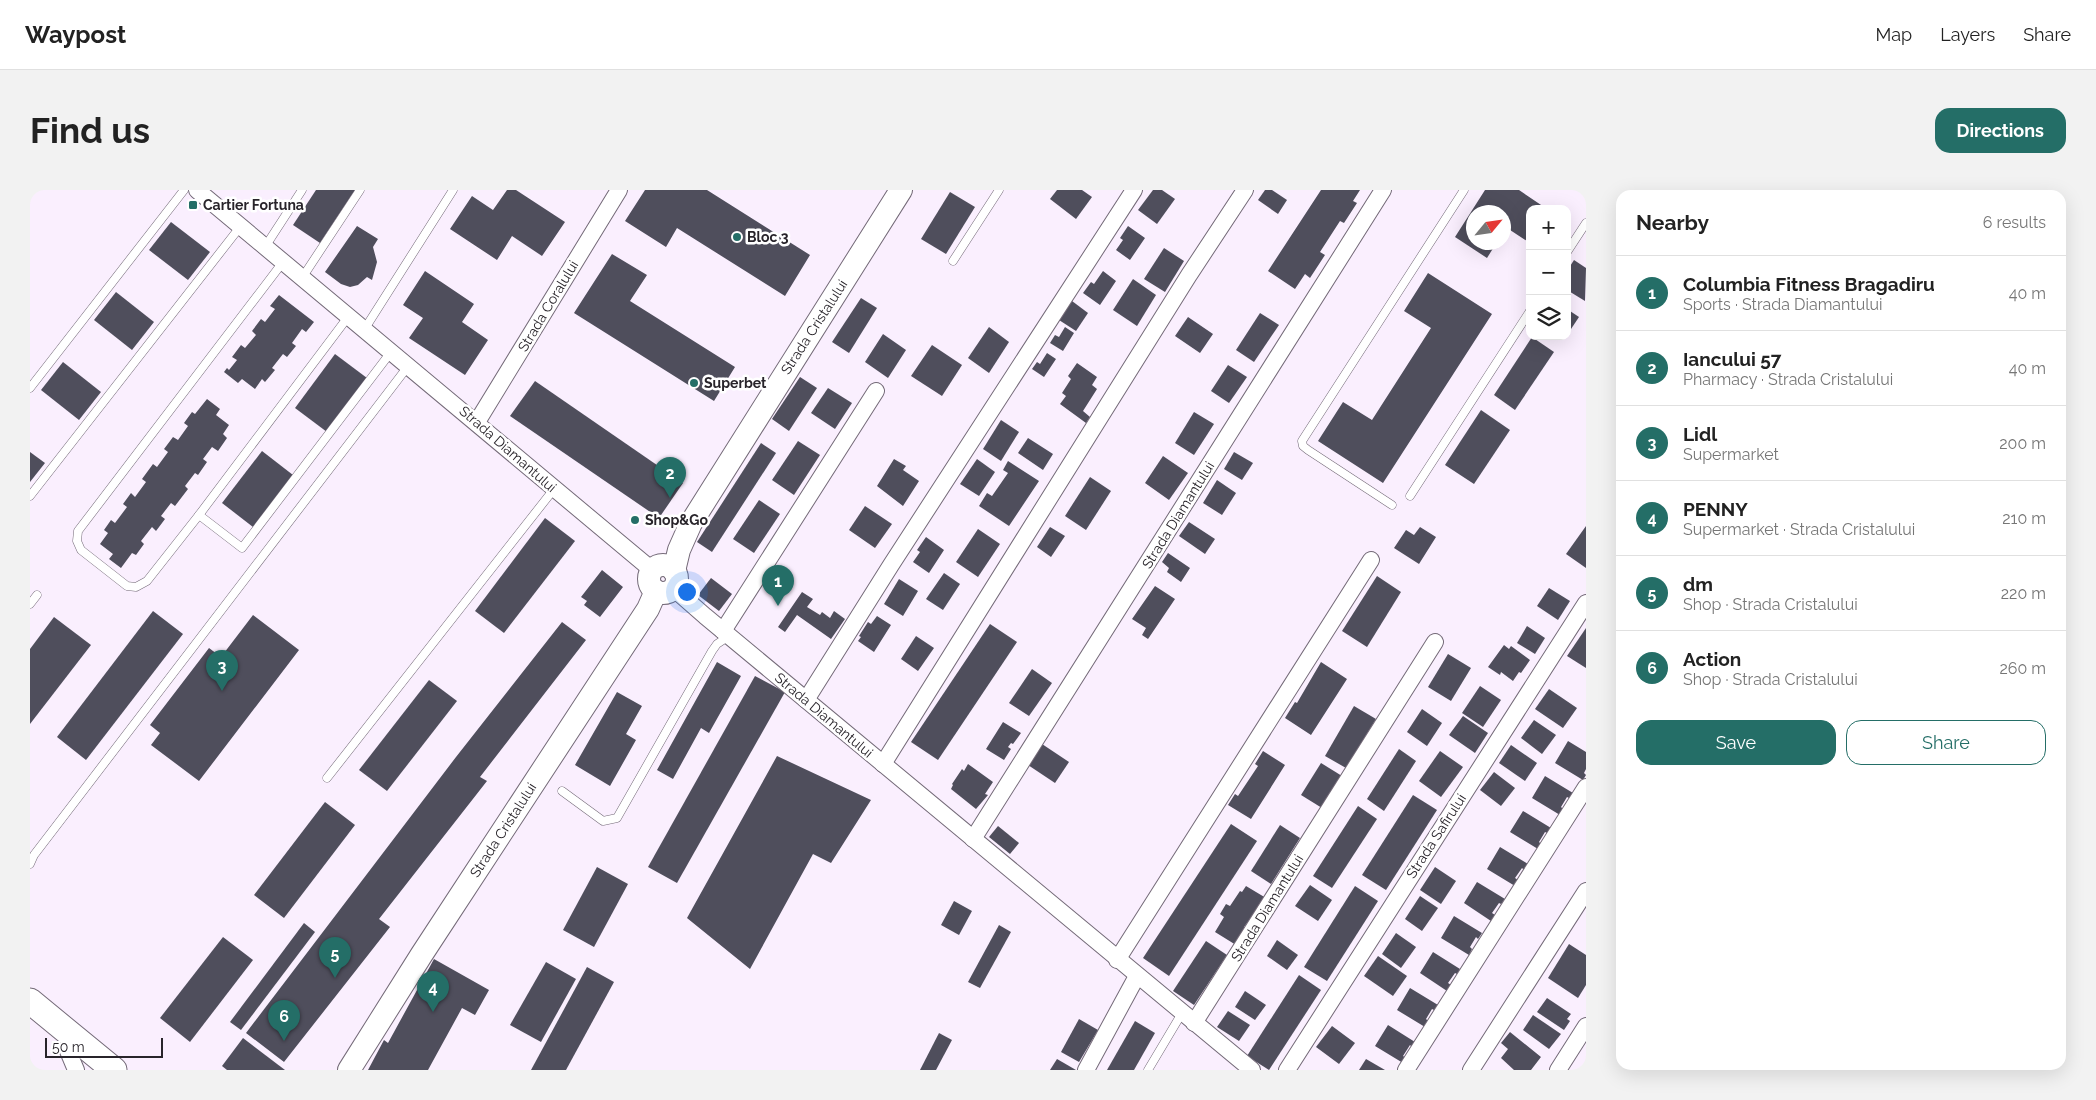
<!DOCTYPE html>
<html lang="en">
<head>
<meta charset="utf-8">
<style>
  body { margin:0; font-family:Raleway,sans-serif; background:#f2f2f2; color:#222 }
  .controls { position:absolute; right:15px; top:15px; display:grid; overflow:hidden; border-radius:10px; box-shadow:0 5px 20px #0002 }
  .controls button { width:45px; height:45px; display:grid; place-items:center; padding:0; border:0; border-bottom:1px solid #e0e0e0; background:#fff; color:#222; font:25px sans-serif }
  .compass { position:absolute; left:1436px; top:15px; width:45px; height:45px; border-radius:50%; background:#fff; box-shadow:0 5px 20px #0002; rotate:61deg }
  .scale { position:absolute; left:15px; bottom:12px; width:118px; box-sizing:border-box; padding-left:5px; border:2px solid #28242a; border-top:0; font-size:14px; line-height:18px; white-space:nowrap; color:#28242a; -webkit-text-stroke:4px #fff; paint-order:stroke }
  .you { position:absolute; left:656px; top:401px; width:18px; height:18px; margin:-12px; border:4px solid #fff; border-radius:50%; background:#1a73e8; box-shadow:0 0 0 8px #1a73e833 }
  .badge { display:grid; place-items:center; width:32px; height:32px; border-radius:50%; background:#246e67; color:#fff; font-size:16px; font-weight:700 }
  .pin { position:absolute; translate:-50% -41px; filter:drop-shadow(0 1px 2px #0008) }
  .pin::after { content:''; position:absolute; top:26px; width:18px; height:15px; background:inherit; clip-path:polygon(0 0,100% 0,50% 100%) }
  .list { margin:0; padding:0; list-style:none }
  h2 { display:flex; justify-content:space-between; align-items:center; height:65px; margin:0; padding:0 20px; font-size:21px }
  h2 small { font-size:16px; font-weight:400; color:#767676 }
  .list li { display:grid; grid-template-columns:32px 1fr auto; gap:15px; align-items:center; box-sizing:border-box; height:75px; padding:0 20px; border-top:1px solid #e0e0e0 }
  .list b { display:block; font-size:19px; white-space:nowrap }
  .list p { margin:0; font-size:16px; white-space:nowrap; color:#767676 }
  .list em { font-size:16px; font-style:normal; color:#767676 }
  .actions { display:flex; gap:10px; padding:15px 20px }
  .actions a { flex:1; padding:11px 0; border:1px solid #246e67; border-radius:15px; text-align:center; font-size:18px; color:#246e67 }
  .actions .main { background:#246e67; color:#fff }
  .icon { flex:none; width:28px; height:28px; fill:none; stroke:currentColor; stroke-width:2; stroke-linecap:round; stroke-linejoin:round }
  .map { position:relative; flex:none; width:1556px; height:880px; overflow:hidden; border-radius:15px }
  header { display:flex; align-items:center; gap:30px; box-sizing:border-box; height:70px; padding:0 25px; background:#fff; border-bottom:1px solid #e0e0e0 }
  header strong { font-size:24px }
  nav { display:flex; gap:28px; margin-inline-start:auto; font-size:18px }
  .intro { display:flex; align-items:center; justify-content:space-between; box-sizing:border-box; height:120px; padding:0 30px }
  h1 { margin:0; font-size:35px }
  .button { padding:12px 22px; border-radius:15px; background:#246e67; color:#fff; font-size:18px; font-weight:700 }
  main { display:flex; gap:30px; padding:0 30px }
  aside { flex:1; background:#fff; border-radius:15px; box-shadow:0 5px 20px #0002 }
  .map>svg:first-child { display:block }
  .building { fill:#4f4e5c }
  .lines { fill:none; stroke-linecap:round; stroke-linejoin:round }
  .lane-casing { stroke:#746a78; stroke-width:9 }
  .street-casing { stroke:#746a78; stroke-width:18 }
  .secondary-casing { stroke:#746a78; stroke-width:24 }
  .primary-casing { stroke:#746a78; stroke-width:27 }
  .lane { stroke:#fff; stroke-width:8 }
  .street { stroke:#fff; stroke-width:16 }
  .secondary { stroke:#fff; stroke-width:22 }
  .primary { stroke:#fff; stroke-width:25 }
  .poi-dot { fill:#246e67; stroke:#fff; stroke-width:2 }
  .labels { text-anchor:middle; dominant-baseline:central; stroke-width:5; stroke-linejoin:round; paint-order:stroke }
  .poi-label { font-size:14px; font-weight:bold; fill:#28242a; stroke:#fff; text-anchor:start }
  .street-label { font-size:14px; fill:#28242a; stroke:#fff }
</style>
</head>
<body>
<header>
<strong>Waypost</strong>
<nav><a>Map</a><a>Layers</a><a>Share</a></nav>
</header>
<div class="intro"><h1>Find us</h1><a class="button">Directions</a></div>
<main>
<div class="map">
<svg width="1556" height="880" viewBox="0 0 1556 880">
  <rect width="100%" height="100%" fill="#faeffe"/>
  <!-- building -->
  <g class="building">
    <polygon points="286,0 325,0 290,53 263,35"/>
    <polygon points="477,0 486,0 535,32 512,66 482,46 467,70 420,39 442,6 463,20"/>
    <polygon points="615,0 677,0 780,65 755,106 647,38 636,57 595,31"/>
    <polygon points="1027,0 1052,0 1062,7 1046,29 1020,9"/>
    <polygon points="1123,0 1132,0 1145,9 1127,34 1108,20"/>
    <polygon points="1235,0 1242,0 1257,10 1248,24 1228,10"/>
    <polygon points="1291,0 1330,0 1323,11 1327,13 1314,33 1310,31 1290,62 1295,65 1280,88 1275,84 1265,99 1238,81"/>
    <polygon points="1455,0 1489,0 1517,19 1500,19 1500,53 1477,38 1474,43 1474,22 1444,22 1444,52 1467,52 1457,68 1425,47"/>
    <polygon points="920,2 945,17 916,64 891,49"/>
    <polygon points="141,32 180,62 158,90 119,60"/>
    <polygon points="327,36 348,49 343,57 347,72 342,90 337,87 328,95 320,97 311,94 295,82"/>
    <polygon points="1098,36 1115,48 1100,70 1086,60 1093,50 1090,48"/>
    <polygon points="1134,58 1154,71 1135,102 1114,89"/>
    <polygon points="582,64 617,85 600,111 705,177 684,211 544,123"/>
    <polygon points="1544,70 1556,78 1555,111 1537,100 1537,81"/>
    <polygon points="395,81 444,114 432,132 458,150 435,185 379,148 393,128 373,115"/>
    <polygon points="1073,81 1086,91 1070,115 1053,103 1061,92 1064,94"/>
    <polygon points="1398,83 1462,124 1353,293 1288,251 1313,212 1342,230 1401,138 1374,121"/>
    <polygon points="1103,89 1126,105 1107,136 1083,120"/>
    <polygon points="86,102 124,132 102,160 64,130"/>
    <polygon points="249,105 284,132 276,142 272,139 262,153 266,156 257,167 253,164 242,178 245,180 235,192 232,189 225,199 212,189 208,193 194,182 197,178 199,180 207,170 202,167 211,155 215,158 226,145 222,141 231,129 235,132 245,119 240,116"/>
    <polygon points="831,108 847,118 819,163 802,152"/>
    <polygon points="1042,111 1058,123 1046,141 1029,130"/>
    <polygon points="1537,119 1549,127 1537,145"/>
    <polygon points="1230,123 1249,135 1224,172 1206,160"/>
    <polygon points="1158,127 1183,144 1170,163 1145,146"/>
    <polygon points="959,137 979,152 959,183 938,168"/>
    <polygon points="1035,137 1044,143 1033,161 1020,153 1025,145 1029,147"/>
    <polygon points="853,144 876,160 858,188 835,172"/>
    <polygon points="1502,147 1524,162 1485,220 1464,205"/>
    <polygon points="902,155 932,175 912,206 881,186"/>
    <polygon points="1017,163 1026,169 1014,187 1002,179 1007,172 1010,174"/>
    <polygon points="305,164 337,188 297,242 265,218"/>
    <polygon points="33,172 71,202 49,230 11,200"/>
    <polygon points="1047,173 1067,187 1062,195 1067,199 1053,221 1060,227 1056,233 1030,214 1036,206 1032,203 1041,189 1038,186"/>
    <polygon points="1198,175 1217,187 1199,213 1181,201"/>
    <polygon points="770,187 787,198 759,241 742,229"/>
    <polygon points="505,191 653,293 629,328 480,226"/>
    <polygon points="798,198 822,213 805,239 781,223"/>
    <polygon points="177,209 190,219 186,225 199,235 193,244 197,248 188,261 182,257 173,269 177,272 168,285 165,283 155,296 158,299 145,316 141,313 131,326 135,329 126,341 122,337 111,351 114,354 106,365 102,363 91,378 79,369 83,364 70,354 78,343 74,340 81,330 85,333 97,317 93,314 101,303 105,307 116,292 112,289 123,274 127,277 138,262 134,259 143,247 148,250 158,236 154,233 162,222 165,224"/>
    <polygon points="1451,220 1480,240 1444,294 1415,275"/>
    <polygon points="1164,222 1184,234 1164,265 1145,253"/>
    <polygon points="971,230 989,242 971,271 953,259"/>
    <polygon points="998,248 1023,264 1013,280 988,263"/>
    <polygon points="768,251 790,265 764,305 742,290"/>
    <polygon points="731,253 746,263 682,362 667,352"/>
    <polygon points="232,261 263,285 223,337 192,313"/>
    <polygon points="0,262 15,273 0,292"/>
    <polygon points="1204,262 1223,273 1212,290 1194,279"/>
    <polygon points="1133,266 1158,283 1139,310 1115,293"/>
    <polygon points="864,269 876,276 873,280 889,291 873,316 847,296"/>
    <polygon points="947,269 965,282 949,306 930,294"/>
    <polygon points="978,271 1009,291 979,336 949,316 957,303 962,306 978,283 973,280"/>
    <polygon points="1060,287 1081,301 1056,340 1035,326"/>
    <polygon points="1187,290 1206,303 1192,325 1173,313"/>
    <polygon points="729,310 750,324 724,363 703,349"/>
    <polygon points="835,316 862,334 845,358 819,340"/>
    <polygon points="515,328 545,351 474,443 445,421"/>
    <polygon points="1159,332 1185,349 1175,364 1149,346"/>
    <polygon points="1556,336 1556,378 1536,364"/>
    <polygon points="1020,337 1035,346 1021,367 1007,357"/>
    <polygon points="1390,337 1406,347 1389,374 1364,358 1376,340 1384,345"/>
    <polygon points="948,339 970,354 948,387 926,372"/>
    <polygon points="896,347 914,360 899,383 883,372 890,362 887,360"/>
    <polygon points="1138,363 1160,378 1151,392 1137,382 1139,378 1132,372"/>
    <polygon points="572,380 593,397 570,427 554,415 557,411 551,407"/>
    <polygon points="914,383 930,394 913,420 896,409"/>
    <polygon points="1347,386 1371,402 1337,457 1312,441"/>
    <polygon points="681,388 702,404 689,421 668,405"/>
    <polygon points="869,389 888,401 873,426 854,414"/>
    <polygon points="1125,396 1145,409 1118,449 1112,445 1116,438 1102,429"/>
    <polygon points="1519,398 1540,411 1528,430 1507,416"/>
    <polygon points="772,402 783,409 777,417 790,425 792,422 800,428 804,421 815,429 801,449 767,425 755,442 748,437"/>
    <polygon points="123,421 153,444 56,570 27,547"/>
    <polygon points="223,425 269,460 169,591 121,555 130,543 120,535 179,458 191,467"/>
    <polygon points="847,426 861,435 844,462 828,451 831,447 829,446 838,432 841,434"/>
    <polygon points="24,427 61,455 0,534 0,459"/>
    <polygon points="532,432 556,450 450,587 457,591 349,729 360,737 254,872 216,843 426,567"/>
    <polygon points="960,434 987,452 908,570 881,552"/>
    <polygon points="1497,436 1515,448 1505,464 1487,453"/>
    <polygon points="1556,438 1556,478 1537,466"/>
    <polygon points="886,446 904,458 888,481 871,469"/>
    <polygon points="1474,455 1479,459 1481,456 1500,470 1491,483 1489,482 1483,491 1471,482 1470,485 1458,477"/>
    <polygon points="1418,464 1441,478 1421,511 1398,497"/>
    <polygon points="687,472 711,486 679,543 671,538 643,589 627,580"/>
    <polygon points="1291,472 1317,489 1281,545 1255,528 1265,512 1267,513"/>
    <polygon points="1002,479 1022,493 999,526 979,513"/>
    <polygon points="725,486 755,502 647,693 618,677"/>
    <polygon points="399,490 427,511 357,601 329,580"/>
    <polygon points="1450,496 1471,510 1453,537 1432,523"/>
    <polygon points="1519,499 1547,518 1533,538 1505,519"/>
    <polygon points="587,502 612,516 596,544 606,550 580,596 545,575"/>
    <polygon points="1324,516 1346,529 1316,578 1295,566"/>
    <polygon points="1392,519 1412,533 1397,556 1377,542"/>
    <polygon points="1433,526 1458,543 1445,563 1419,545"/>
    <polygon points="1504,530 1526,545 1512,564 1491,548"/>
    <polygon points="973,532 991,543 983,554 981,553 978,557 981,559 974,570 956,559"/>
    <polygon points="1538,551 1556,562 1556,579 1554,583 1556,585 1553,590 1525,573"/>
    <polygon points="1009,552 1039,572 1025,593 995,573"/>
    <polygon points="1481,555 1507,573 1495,591 1469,573"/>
    <polygon points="1369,559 1386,571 1354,621 1337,609"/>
    <polygon points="1233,561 1255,575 1221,629 1198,615 1205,604 1208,606 1228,576 1225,574"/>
    <polygon points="1410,561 1433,577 1411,607 1389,591"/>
    <polygon points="747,566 841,610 801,673 783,664 720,779 657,728"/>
    <polygon points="1291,573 1312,586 1292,618 1271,605"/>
    <polygon points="938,574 963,592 955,604 958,605 946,619 921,599 923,595 922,594 932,579 934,581"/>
    <polygon points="1464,582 1485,598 1471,616 1450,600"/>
    <polygon points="1515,586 1543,603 1539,608 1537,607 1531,617 1533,619 1530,625 1502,608"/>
    <polygon points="1383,605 1407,620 1356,700 1332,685"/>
    <polygon points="295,612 325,635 254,728 224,705"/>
    <polygon points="1328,616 1347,629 1302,698 1283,686"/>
    <polygon points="1493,621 1521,638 1517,643 1515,642 1509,652 1511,654 1508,659 1480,642"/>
    <polygon points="1201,634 1227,651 1139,786 1113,768"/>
    <polygon points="1250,635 1270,648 1241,694 1221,681"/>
    <polygon points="968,636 989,653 980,664 959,647"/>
    <polygon points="1470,657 1498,674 1494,680 1492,678 1485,688 1488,690 1485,696 1457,679"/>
    <polygon points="567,677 598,694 564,757 533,740"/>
    <polygon points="1405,677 1426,691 1411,714 1390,700"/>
    <polygon points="1447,692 1475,709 1471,714 1469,713 1462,723 1465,725 1461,731 1434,713"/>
    <polygon points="1280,695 1302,710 1288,731 1265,716"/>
    <polygon points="1216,696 1236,708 1214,737 1217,739 1206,755 1185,742 1194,727 1190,724 1196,714 1200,716 1210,701 1212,702"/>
    <polygon points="1325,696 1348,711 1297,791 1274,777"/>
    <polygon points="1390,706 1408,718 1392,741 1375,729"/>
    <polygon points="924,711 942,721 929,745 911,735"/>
    <polygon points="1424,726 1452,743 1448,749 1446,747 1440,757 1442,759 1439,765 1411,748"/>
    <polygon points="274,733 285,742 211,840 200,832"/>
    <polygon points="969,735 981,742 950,798 938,792"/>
    <polygon points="1366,743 1386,757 1371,778 1352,764"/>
    <polygon points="193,747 223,770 160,852 130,828"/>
    <polygon points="1247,750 1268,765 1257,780 1237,766"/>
    <polygon points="1176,751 1197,765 1164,815 1143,801"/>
    <polygon points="1539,754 1556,765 1556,795 1548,808 1518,788"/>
    <polygon points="1403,762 1430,779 1427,784 1425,783 1418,793 1421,795 1417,801 1390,783"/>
    <polygon points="1348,766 1377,786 1363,806 1334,786"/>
    <polygon points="404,769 459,800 445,825 432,818 398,880 338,880 354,850 358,853"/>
    <polygon points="516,772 546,789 511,852 480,835"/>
    <polygon points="557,777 584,792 536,880 501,880"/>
    <polygon points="1269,785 1291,800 1239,880 1217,866"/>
    <polygon points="1380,798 1408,815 1404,820 1402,819 1396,829 1398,831 1395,837 1367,820"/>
    <polygon points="1215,801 1236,815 1225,830 1205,817"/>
    <polygon points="1517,808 1541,824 1537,829 1540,831 1534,840 1507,822"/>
    <polygon points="1198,821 1220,835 1209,851 1187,837"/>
    <polygon points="1503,825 1531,844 1519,859 1493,840"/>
    <polygon points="1049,829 1068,840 1049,872 1031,862"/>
    <polygon points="1105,831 1125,843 1104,880 1077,880"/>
    <polygon points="1358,835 1385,852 1382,857 1380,855 1373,866 1376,868 1373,873 1345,856"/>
    <polygon points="1302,836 1325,853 1309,874 1286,857"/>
    <polygon points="1480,842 1511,867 1501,880 1484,880 1471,868 1478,859 1471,853"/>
    <polygon points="909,843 922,850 906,880 890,880"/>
    <polygon points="213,848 255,880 197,880 192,876"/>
    <polygon points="1027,869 1046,880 1020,880"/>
    <polygon points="1336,869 1355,880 1329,880"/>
  </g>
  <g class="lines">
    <defs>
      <g id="lane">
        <polyline points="235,57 272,0"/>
        <polyline points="1537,62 1556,33"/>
        <polyline points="923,71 969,0"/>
        <polyline points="272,88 330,0"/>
        <polyline points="318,127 169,325 212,358 361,162"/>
        <polyline points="334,140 423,0"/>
        <polyline points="0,198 154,0"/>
        <polyline points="0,306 210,37"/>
        <polyline points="1380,306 1500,121"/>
        <polyline points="1362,315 1278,260 1273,256 1272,251 1434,0"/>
        <polyline points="169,325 117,391 106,397 97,396 51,360 47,351 48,341 253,72"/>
        <polyline points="0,414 7,405"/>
        <polyline points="297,588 524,299"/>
        <polyline points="532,601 573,631 587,628 682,461 687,454 699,446"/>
        <polyline points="0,674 4,665 379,175"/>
        <polyline points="1118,880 1152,823"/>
      </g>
      <g id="street">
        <polyline points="167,0 622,380"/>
        <polyline points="447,232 589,0"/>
        <polyline points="643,398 675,426 1222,880"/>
        <polyline points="693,441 846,201"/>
        <polyline points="776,510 861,375 1104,0"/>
        <polyline points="853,574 1159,85 1215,0"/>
        <polyline points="943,649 1353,0"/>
        <polyline points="1087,770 1341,370"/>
        <polyline points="1164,833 1405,452"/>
        <polyline points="38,861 46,880"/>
        <polyline points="1056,880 1107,786"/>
        <polyline points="1257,880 1556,413"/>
        <polyline points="1376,880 1556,597"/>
        <polyline points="1441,880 1556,701"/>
        <polyline points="1528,880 1556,836"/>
      </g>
      <g id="secondary">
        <circle cx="633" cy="389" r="14"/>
        <polyline points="644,381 649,360 661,333 871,0"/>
        <polyline points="319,880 392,764 618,419 626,401"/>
      </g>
      <polyline id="primary" points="0,811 84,880"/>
    </defs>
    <!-- lane casing -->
    <use href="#lane" class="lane-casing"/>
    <!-- street casing -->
    <use href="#street" class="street-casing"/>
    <!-- secondary casing -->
    <use href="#secondary" class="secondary-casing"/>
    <!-- primary casing -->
    <use href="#primary" class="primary-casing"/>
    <!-- lane -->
    <use href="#lane" class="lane"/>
    <!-- street -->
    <use href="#street" class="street"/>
    <!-- secondary -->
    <use href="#secondary" class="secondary"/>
    <!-- primary -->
    <use href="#primary" class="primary"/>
  </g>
  <!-- markers -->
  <g class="poi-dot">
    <rect x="158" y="10" width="10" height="10" rx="2.5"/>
    <circle cx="707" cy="47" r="5"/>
    <circle cx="664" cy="193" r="5"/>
    <circle cx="605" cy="330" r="5"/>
  </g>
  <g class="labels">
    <!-- poi labels -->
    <g class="poi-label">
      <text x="173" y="15">Cartier Fortuna</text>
      <text x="717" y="47">Bloc 3</text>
      <text x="674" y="193">Superbet</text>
      <text x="615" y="330">Shop&amp;Go</text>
    </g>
    <!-- street labels -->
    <g class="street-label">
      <text transform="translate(518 116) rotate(-59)">Strada Coralului</text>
      <text transform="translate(784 137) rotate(-57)">Strada Cristalului</text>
      <text transform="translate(478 259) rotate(41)">Strada Diamantului</text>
      <text transform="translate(1148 325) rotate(-58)">Strada Diamantului</text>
      <text transform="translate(794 525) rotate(40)">Strada Diamantului</text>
      <text transform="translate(473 640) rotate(-57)">Strada Cristalului</text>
      <text transform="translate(1406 646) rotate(-57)">Strada Safirului</text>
      <text transform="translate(1237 718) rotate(-58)">Strada Diamantului</text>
    </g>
  </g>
</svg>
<div class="controls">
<button>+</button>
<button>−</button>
<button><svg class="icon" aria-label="layers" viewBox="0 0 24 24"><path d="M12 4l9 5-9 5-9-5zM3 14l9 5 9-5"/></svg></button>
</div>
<svg class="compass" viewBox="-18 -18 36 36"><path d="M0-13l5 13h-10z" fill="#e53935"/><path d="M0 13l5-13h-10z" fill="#767676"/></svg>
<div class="scale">50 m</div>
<div class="you"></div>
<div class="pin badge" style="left:748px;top:416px">1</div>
<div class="pin badge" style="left:640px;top:308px">2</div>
<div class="pin badge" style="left:192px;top:501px">3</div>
<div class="pin badge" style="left:403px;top:822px">4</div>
<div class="pin badge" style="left:305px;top:788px">5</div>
<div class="pin badge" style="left:254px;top:851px">6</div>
</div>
<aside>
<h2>Nearby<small>6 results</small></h2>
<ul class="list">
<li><span class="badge">1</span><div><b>Columbia Fitness Bragadiru</b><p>Sports · Strada Diamantului</p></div><em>40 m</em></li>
<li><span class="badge">2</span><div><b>Iancului 57</b><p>Pharmacy · Strada Cristalului</p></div><em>40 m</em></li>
<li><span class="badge">3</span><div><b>Lidl</b><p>Supermarket</p></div><em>200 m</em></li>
<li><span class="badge">4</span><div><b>PENNY</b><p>Supermarket · Strada Cristalului</p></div><em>210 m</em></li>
<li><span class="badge">5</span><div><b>dm</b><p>Shop · Strada Cristalului</p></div><em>220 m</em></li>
<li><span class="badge">6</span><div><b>Action</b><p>Shop · Strada Cristalului</p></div><em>260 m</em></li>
</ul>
<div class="actions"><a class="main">Save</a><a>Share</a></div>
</aside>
</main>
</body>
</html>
